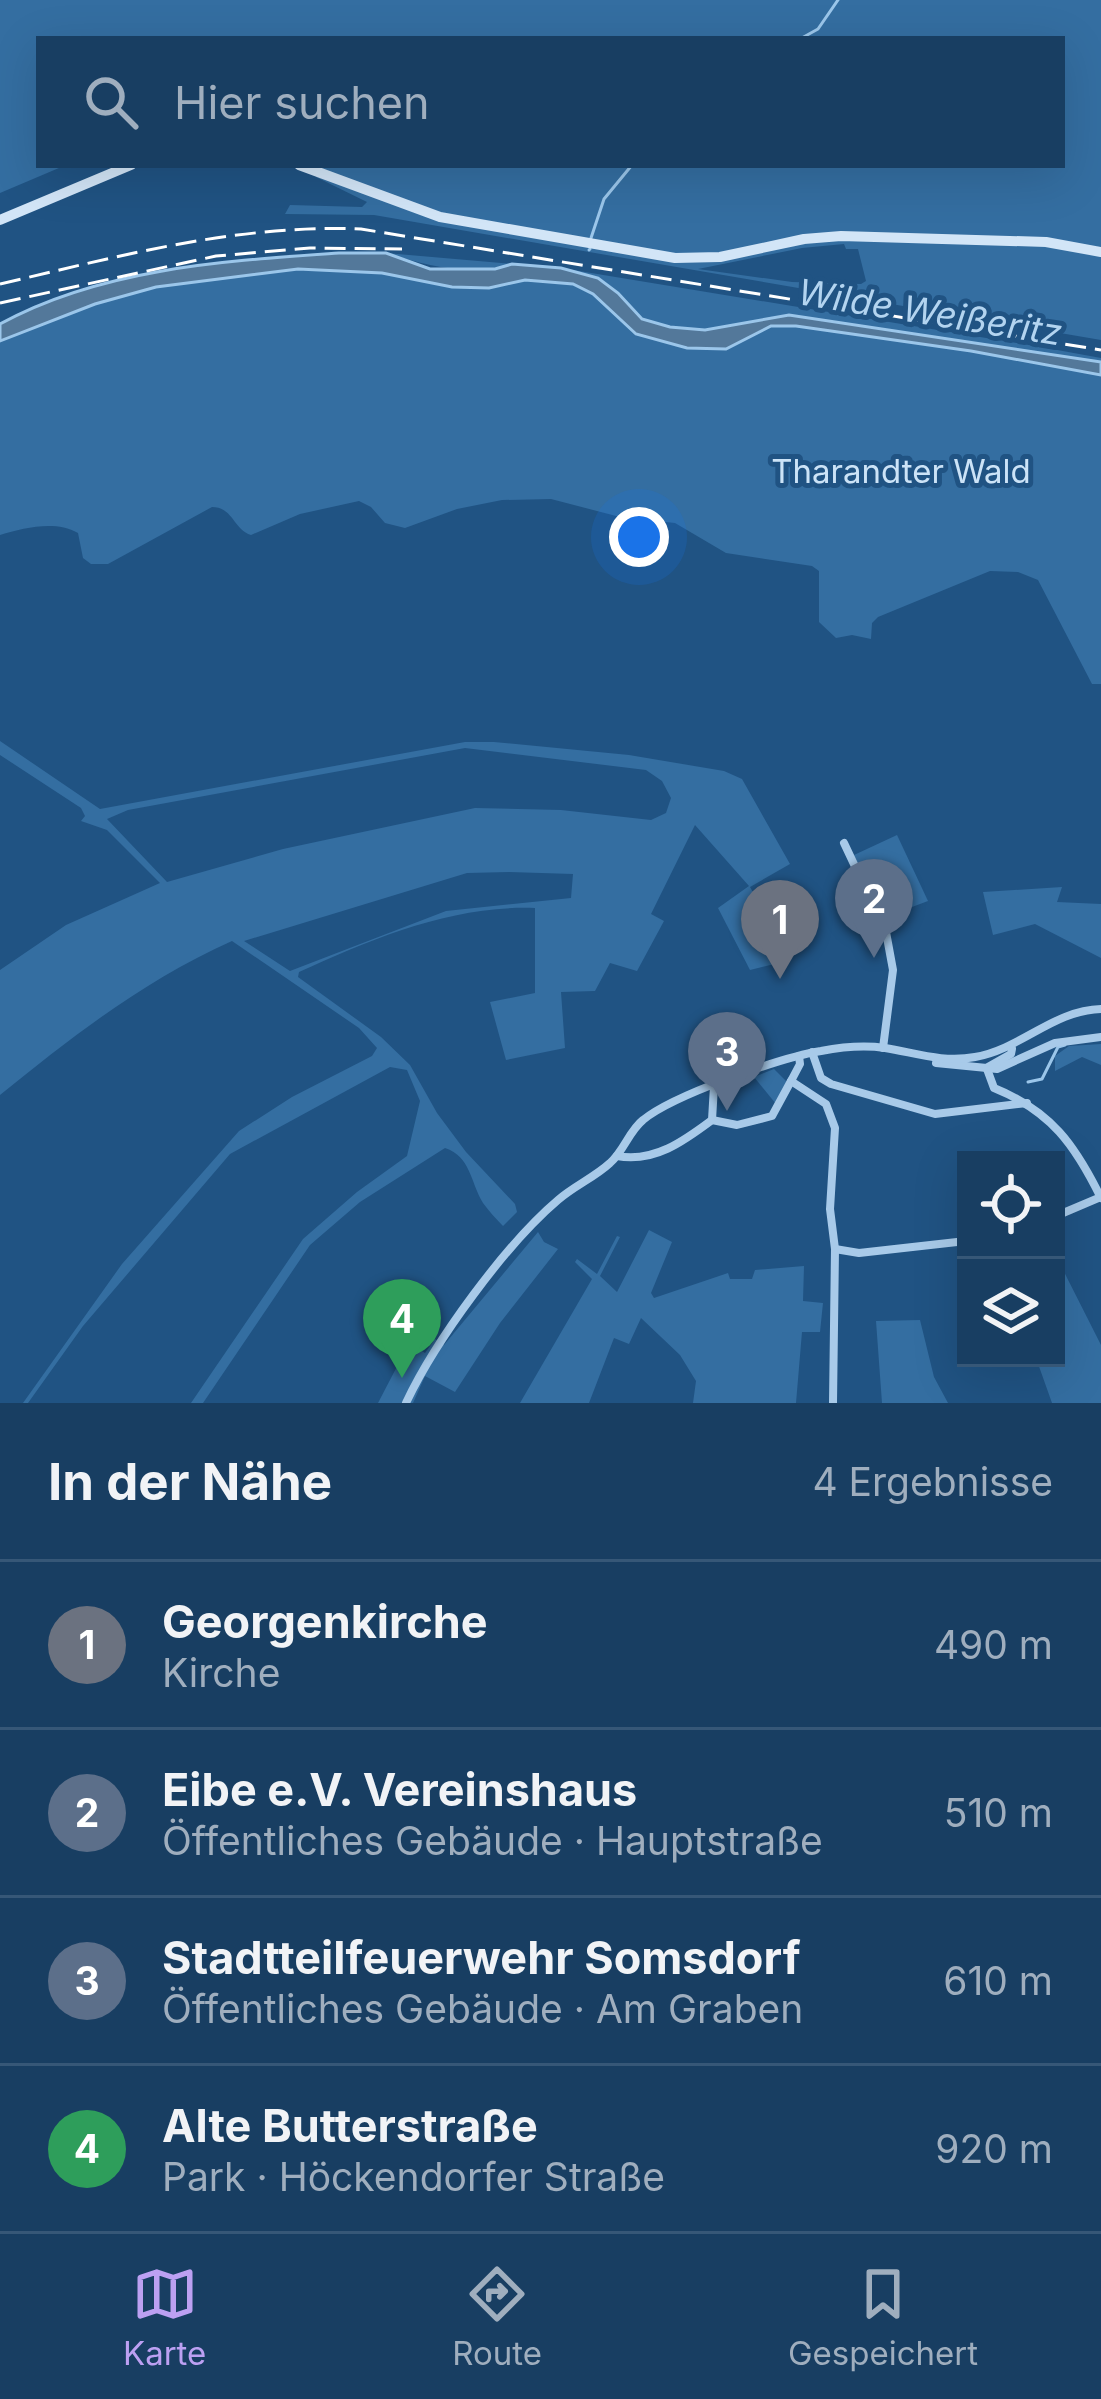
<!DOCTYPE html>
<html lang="de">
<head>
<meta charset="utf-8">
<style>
  body { margin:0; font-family:Inter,sans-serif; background:#214568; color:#f1f3f6 }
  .controls { position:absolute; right:36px; bottom:36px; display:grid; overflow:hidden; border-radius:0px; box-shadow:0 12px 48px #0002 }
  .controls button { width:108px; height:108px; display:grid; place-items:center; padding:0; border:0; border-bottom:3px solid #365777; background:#183e62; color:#f1f3f6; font:60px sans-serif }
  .you { position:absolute; left:639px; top:537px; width:42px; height:42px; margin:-30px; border:9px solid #fff; border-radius:50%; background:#1a73e8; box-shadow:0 0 0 18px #1a73e833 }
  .badge { display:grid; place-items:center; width:78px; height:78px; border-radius:50%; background:#bca0f2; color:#fff; font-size:39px; font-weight:700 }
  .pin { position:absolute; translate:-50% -99px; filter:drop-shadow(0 3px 6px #0008) }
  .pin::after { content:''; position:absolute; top:63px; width:42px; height:36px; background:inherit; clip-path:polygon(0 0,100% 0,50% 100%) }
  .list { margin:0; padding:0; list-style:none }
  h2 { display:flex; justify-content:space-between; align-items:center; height:156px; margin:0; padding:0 48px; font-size:51px }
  h2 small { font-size:39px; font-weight:400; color:#9faebe }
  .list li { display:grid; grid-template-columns:78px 1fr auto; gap:36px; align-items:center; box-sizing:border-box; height:168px; padding:0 48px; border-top:3px solid #365777 }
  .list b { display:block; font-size:45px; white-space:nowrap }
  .list p { margin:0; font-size:39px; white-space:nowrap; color:#9faebe }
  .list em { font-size:39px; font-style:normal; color:#9faebe }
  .icon { flex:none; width:66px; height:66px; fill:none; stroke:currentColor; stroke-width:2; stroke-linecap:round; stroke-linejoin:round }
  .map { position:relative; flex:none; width:1101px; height:1403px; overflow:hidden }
  .search { position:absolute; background:#183e62; box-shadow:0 12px 48px #0002; left:36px; right:36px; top:36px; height:132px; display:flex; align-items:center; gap:30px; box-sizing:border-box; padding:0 42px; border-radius:0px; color:#9faebe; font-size:45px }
  .sheet { height:828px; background:#183e62 }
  nav { display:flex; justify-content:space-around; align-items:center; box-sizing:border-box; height:168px; border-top:3px solid #365777; background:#183e62; font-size:33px; color:#9faebe }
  nav a { display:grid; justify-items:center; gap:6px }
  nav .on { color:#bca0f2 }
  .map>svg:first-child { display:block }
  .green { fill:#346ea1; fill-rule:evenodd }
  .water { fill:#53789a; stroke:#9bc6ea; stroke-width:3 }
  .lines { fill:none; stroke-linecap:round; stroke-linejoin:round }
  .stream { stroke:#9bc6ea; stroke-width:3 }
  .street { stroke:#a8cae9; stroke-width:8 }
  .secondary { stroke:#d2e5f7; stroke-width:10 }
  .rail { stroke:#fff; stroke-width:3; stroke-dasharray:21 9; stroke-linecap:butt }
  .labels { text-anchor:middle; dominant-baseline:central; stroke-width:10; stroke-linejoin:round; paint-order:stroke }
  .park-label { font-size:33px; fill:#cce3f7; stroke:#205383 }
  .water-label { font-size:36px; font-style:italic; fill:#b3d4f0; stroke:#205383 }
</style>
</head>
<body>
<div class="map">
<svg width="1101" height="1403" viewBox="0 0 1101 1403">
  <rect width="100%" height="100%" fill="#205383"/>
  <!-- green -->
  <g class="green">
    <path d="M0,0H1101V340L374,215L285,214L290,205L362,207L367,202L316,177L320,167L316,165H1062V39H39V165H66L0,193ZM844,244L846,249H858L866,281L861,284L792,282L698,269L802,248Z"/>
    <path d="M386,253L512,264C467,277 429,266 386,253Z"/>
    <polygon points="561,268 1041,347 1101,358 1101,362 789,315 705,330 670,327 642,319 598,278"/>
    <path d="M298,269L382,273L452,287L489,288L524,280L573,284L593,294L636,334L687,348L726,349L771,326H796L971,351L1101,375V684H1092L1038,580L1018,572L990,571L878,617L872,623L871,639L852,635L836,638L819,622V571L812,566L726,553L675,523L620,517L551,499L502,500L457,509L405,528L385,523L371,507L359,501L300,514L251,535C233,529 233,507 212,507L108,564H91L83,558L78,533C55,520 24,528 0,535V341L95,304L156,287Z"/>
    <path d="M0,741L100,809L465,742H494L629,755L724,771L742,779L790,864L750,887L791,960L750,970L718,908L749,886L695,825L651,914L664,921L637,971L610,963L595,991L561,992L565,1048L506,1060L490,1002L535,993V908C453,905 373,938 299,972L298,977L381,1037L410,1065L437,1113L466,1152L515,1204L517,1212L503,1226C496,1219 489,1211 483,1203C470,1181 471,1157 445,1148L360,1202L310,1245L203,1403H191L303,1239L357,1192L407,1156L420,1101L407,1070L390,1067L230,1154L83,1326L28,1403H23L122,1264L239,1131L292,1097L372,1056L377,1048L359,1028L232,941C145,980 74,1035 0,1095V970L66,925L160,883L107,830L81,821L85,816L81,808L0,755ZM465,748L646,770L662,781L671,798L666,813L651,820L561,810L475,808L283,849L167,882L107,819L128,810ZM509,872L573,874L571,898L446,911L290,971L244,941L467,873Z"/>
    <polygon points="897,835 928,901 888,916 872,897 854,855"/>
    <polygon points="1062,887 1057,902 1101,904 1101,958 1035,924 993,935 983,892"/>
    <polygon points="1101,1044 1101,1065 1082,1057 1055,1071 1055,1056 1069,1046"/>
    <polygon points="774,1069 787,1082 776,1104 754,1077"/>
    <polygon points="649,1230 672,1242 651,1293 654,1298 728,1273 730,1279 752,1279 755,1270 804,1266 803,1301 823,1303 820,1332 802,1332 796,1403 693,1403 696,1381 680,1355 641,1318 629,1344 614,1338 589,1403 520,1403 592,1279 575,1262 577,1259 597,1274 617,1236 620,1237 600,1276 617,1292"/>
    <polygon points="538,1232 544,1242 558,1249 500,1323 455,1392 425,1376 413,1403 378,1403 403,1355 404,1342 394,1334 401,1324 425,1325 413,1340 414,1346 425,1353 435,1339 444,1345"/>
    <polygon points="1056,1256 1101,1345 1101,1403 1052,1403 1036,1358 1056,1358"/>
    <polygon points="920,1320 934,1377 948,1403 882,1403 876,1321"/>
  </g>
  <!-- water -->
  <path class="water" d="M339,253H386L430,269H495L512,264L561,268L598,278L618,293L642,319L670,327L705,330L789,315L1101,362V375L971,351L796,326H771L726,349L687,348L636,334L593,294L573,284L525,280L489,288L452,287L382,273L298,269L156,287L95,304L0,341V324C102,268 225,261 339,253Z"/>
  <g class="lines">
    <!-- stream -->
    <g class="stream">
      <polyline points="800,39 818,29 838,0"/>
      <polyline points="591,238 604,199 632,165"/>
      <polyline points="589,250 590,249"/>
      <polyline points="1028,1082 1042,1079 1058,1047 1065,1045"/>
    </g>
    <!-- street -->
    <g class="street">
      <polyline points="844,843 886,932 893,970 883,1048"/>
      <polyline points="812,1052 821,1078 831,1084 935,1114 1027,1103"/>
      <polyline points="799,1056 800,1064 791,1081 826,1104 835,1128 830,1209 835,1249 833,1403"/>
      <polyline points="936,1063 997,1069 1055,1043 1101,1037"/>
      <polyline points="988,1067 1011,1054 1012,1049"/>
      <path d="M987,1069L994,1088C1051,1111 1075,1145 1101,1198"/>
      <polyline points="712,1120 737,1125 772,1116 791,1081"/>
      <path d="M617,1156C654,1163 684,1141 712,1120L714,1086"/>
      <polyline points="1056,1216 1101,1197"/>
      <polyline points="835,1249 859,1253 966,1241"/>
      <path d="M406,1403C435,1341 506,1244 558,1200C574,1186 595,1177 610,1163C624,1151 629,1131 643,1120C673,1095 783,1057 821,1051C842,1047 864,1045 885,1048C916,1053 943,1063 975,1057C1021,1049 1054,1010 1101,1009"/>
    </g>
    <!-- secondary -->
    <g class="secondary">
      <polyline points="299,165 440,217 675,258 720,257 804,239 841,236 1046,242 1101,252"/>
      <polyline points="0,220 131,165"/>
    </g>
    <!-- rail -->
    <g class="rail">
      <path d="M0,284C120,256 237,224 361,229L1101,350"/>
      <polyline points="0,303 216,256 310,248 402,249"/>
    </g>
  </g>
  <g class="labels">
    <!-- park labels -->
    <g class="park-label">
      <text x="901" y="471">Tharandter Wald</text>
    </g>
    <!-- water labels -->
    <g class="water-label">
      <text transform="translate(930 312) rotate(9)">Wilde Weißeritz</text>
    </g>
  </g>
</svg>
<div class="controls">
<button><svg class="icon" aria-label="locate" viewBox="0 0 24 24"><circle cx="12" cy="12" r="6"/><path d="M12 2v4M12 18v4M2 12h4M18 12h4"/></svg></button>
<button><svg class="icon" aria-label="layers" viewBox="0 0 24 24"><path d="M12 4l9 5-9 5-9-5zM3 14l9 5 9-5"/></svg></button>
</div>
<div class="you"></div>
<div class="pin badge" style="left:780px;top:979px;background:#6b7280">1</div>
<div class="pin badge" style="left:874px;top:958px;background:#5c6f8a">2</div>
<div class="pin badge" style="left:727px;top:1111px;background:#5c6f8a">3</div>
<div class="pin badge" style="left:402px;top:1378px;background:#2e9e5b">4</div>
<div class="search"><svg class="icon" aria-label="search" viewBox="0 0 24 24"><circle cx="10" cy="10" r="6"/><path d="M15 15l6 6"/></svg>Hier suchen</div>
</div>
<section class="sheet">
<h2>In der Nähe<small>4 Ergebnisse</small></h2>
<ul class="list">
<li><span class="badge" style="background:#6b7280">1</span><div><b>Georgenkirche</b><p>Kirche</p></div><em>490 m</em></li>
<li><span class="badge" style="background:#5c6f8a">2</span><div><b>Eibe e.V. Vereinshaus</b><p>Öffentliches Gebäude · Hauptstraße</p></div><em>510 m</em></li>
<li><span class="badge" style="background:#5c6f8a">3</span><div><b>Stadtteilfeuerwehr Somsdorf</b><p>Öffentliches Gebäude · Am Graben</p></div><em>610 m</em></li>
<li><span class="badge" style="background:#2e9e5b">4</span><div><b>Alte Butterstraße</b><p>Park · Höckendorfer Straße</p></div><em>920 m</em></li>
</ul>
</section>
<nav>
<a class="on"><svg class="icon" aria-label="map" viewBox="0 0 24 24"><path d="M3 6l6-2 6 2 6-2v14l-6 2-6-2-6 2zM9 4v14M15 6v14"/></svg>Karte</a>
<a><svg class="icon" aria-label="directions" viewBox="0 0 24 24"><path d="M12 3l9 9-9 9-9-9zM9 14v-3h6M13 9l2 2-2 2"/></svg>Route</a>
<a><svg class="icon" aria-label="saved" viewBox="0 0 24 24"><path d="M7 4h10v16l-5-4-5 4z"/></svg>Gespeichert</a>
</nav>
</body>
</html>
